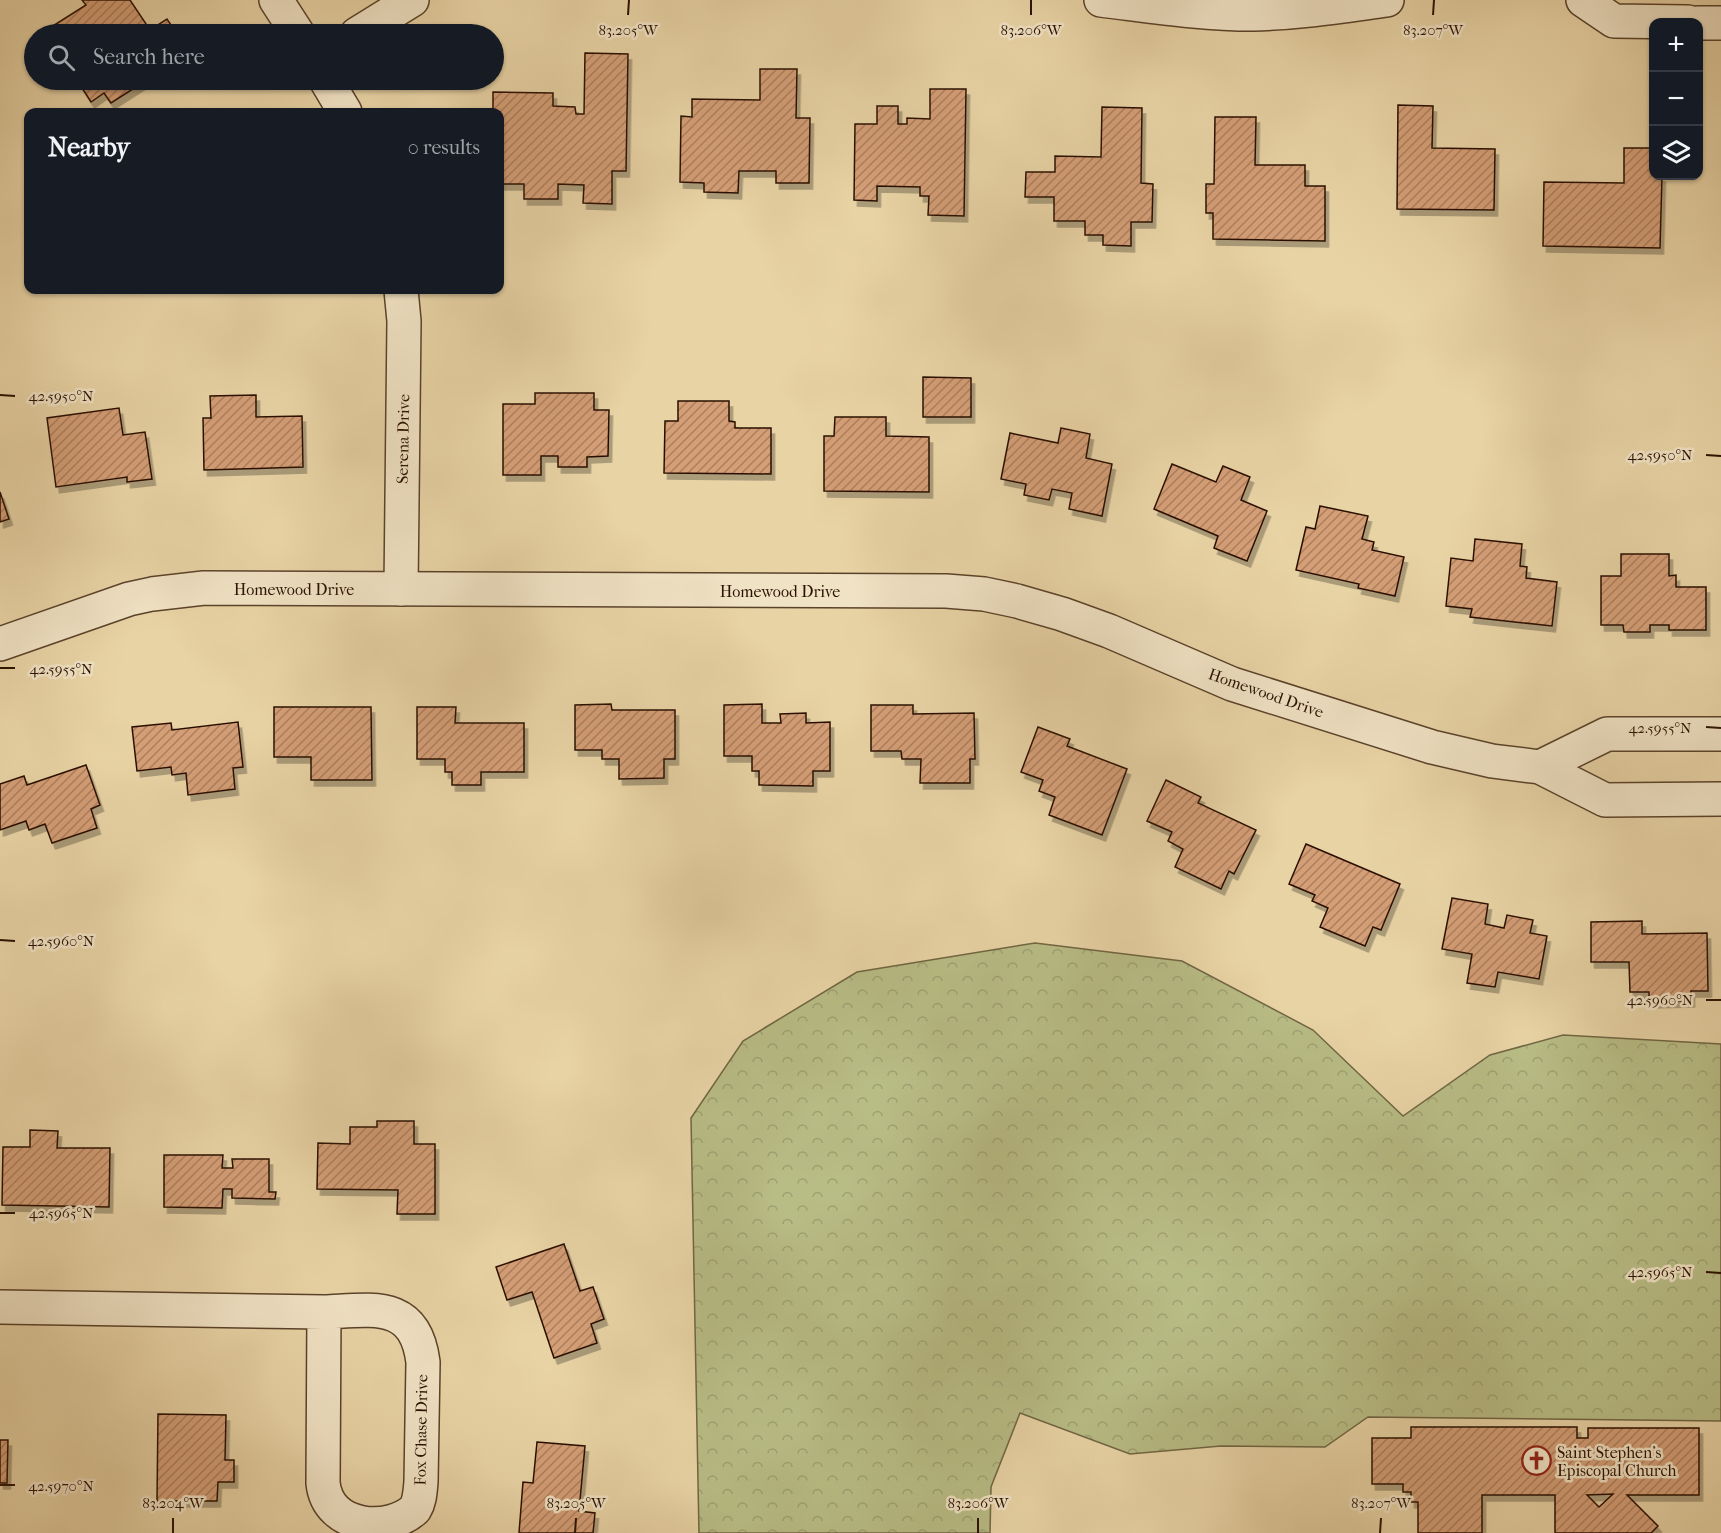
<!DOCTYPE html>
<html lang="en">
<head>
<meta charset="utf-8">
<style>
  body { margin:0; font-family:"IM FELL French Canon",serif; background:#20242c; color:#f1f3f6 }
  .controls { position:absolute; right:18px; top:18px; display:grid; overflow:hidden; border-radius:12px; box-shadow:0 2px 4px #0004 }
  .controls button { width:54px; height:54px; display:grid; place-items:center; padding:0; border:0; border-bottom:2px solid #363941; background:#171b24; color:#f1f3f6; font:30px sans-serif }
  .list { margin:0; padding:0; list-style:none }
  h2 { display:flex; justify-content:space-between; align-items:center; height:78px; margin:0; padding:0 24px; font-size:26px }
  h2 small { font-size:20px; font-weight:400; color:#9ea1a6 }
  .icon { flex:none; width:33px; height:33px; fill:none; stroke:currentColor; stroke-width:2; stroke-linecap:round; stroke-linejoin:round }
  .map { position:relative; flex:none; width:1721px; height:1533px; overflow:hidden }
  .search { position:absolute; background:#171b24; box-shadow:0 2px 4px #0004; left:24px; top:24px; width:480px; height:66px; display:flex; align-items:center; gap:15px; box-sizing:border-box; padding:0 21px; border-radius:33px; color:#9ea1a6; font-size:22px }
  .panel { position:absolute; background:#171b24; box-shadow:0 2px 4px #0004; left:24px; top:108px; width:480px; height:186px; border-radius:12px }
  .map>svg:first-child { display:block }
  .forest { fill:url(#forest-crowns); stroke:#716643; stroke-width:1.5 }
  .building { fill:url(#building-hatch); stroke:#2a1101; stroke-width:1.5; fill-rule:evenodd; filter:url(#shadow) }
  .lines { fill:none; stroke-linecap:round; stroke-linejoin:round }
  .minor-casing { stroke:#5a422a; stroke-width:36 }
  .minor { stroke:#f0e2c4; stroke-width:33 }
  .ticks { fill:none; stroke:#2a1101; stroke-width:2 }
  .labels { text-anchor:middle; dominant-baseline:central; stroke-width:5; stroke-linejoin:round; paint-order:stroke }
  .street-label { font-size:16px; fill:#2a1101; stroke:#f0e2c4 }
  .poi-label { font-size:16px; fill:#2a1101; stroke:#f0e2c4; text-anchor:start }
  .ticks-label { font-size:15px; text-anchor:middle; fill:#2a1101; stroke:#f0e2c4; stroke-width:5; stroke-linejoin:round; paint-order:stroke }
</style>
</head>
<body>
<div class="map">
<svg width="1721" height="1533" viewBox="0 0 1721 1533">
  <defs>
    <pattern id="forest-crowns" width="20" height="18" patternUnits="userSpaceOnUse" patternTransform="scale(1.5)"><rect width="20" height="18" fill="#b8bc85"/><path d="M2 6a3 3 0 1 1 6 0M12 15a3 3 0 1 1 6 0" fill="none" stroke="#9ea171"/></pattern>
    <pattern id="building-hatch" width="6" height="6" patternUnits="userSpaceOnUse" patternTransform="scale(1.5)"><rect width="6" height="6" fill="#d49e76"/><path d="M-1 1l2-2M0 6l6-6M5 7l2-2" fill="none" stroke="#ac7f5e"/></pattern>
    <filter id="shadow"><feDropShadow dx="3.5" dy="6" stdDeviation="0" flood-color="#0004"/></filter>
  </defs>
  <rect width="100%" height="100%" fill="#e8d3a5"/>
  <filter id="stains"><feTurbulence type="fractalNoise" baseFrequency=".00333" numOctaves="4"/><feColorMatrix values="0 0 0 0 .2 0 0 0 0 .09 0 0 0 0 .02 0 0 0 .5 -.17"/></filter>
  <radialGradient id="worn" r=".72"><stop offset=".6" stop-color="#630" stop-opacity="0"/><stop offset="1" stop-color="#630" stop-opacity=".3"/></radialGradient>
  <!-- forest -->
  <polygon class="forest" points="1035,943 1182,961 1313,1030 1403,1116 1490,1055 1563,1035 1721,1044 1721,1421 1368,1417 1325,1447 1221,1446 1130,1454 1020,1413 991,1487 990,1533 699,1533 691,1118 743,1041 857,972"/>
  <!-- building -->
  <g class="building">
    <polygon points="82,0 130,0 150,30 167,19 177,34 48,34 45,31 86,5"/>
    <polygon points="585,53 628,54 626,171 612,171 612,204 583,203 584,185 558,184 558,199 524,199 524,184 500,184 500,112 493,112 493,92 553,93 553,106 575,107 576,114 584,114"/>
    <polygon points="760,69 797,69 796,118 810,118 809,183 776,183 776,171 739,171 738,193 704,192 704,183 680,182 681,116 692,117 692,99 760,100"/>
    <polygon points="77,80 147,80 111,103 104,93 91,102"/>
    <polygon points="930,89 966,89 964,216 928,215 929,196 920,196 920,187 877,186 877,201 854,200 855,124 877,124 877,106 898,106 898,124 907,124 907,118 930,119"/>
    <polygon points="1398,105 1433,106 1432,148 1495,149 1494,210 1397,209"/>
    <polygon points="1102,107 1142,108 1141,183 1153,184 1152,222 1131,222 1131,246 1103,245 1103,235 1085,235 1085,221 1054,221 1054,197 1025,197 1026,172 1055,172 1055,156 1101,157"/>
    <polygon points="1215,117 1256,117 1255,165 1305,165 1305,186 1325,186 1325,241 1213,239 1213,213 1206,213 1206,184 1214,184"/>
    <polygon points="1624,148 1654,148 1654,176 1662,176 1660,248 1543,246 1544,182 1624,183"/>
    <polygon points="923,377 971,378 971,417 923,417"/>
    <polygon points="535,393 594,393 594,410 609,410 608,456 587,457 587,467 558,467 558,456 541,456 541,475 503,475 503,404 535,404"/>
    <polygon points="256,395 256,417 302,416 303,467 204,470 203,418 211,418 210,396"/>
    <polygon points="678,401 729,401 729,421 735,422 735,428 771,428 771,474 664,473 665,421 678,421"/>
    <polygon points="119,408 123,435 145,432 152,479 127,482 127,477 56,487 47,418"/>
    <polygon points="835,417 886,417 886,436 929,437 929,492 824,491 824,436 834,436"/>
    <polygon points="1061,428 1090,434 1086,458 1112,464 1102,516 1069,509 1072,493 1052,489 1049,500 1024,495 1026,484 1001,479 1010,433 1058,443"/>
    <polygon points="1172,464 1216,482 1223,466 1250,477 1241,500 1267,511 1247,561 1214,548 1218,536 1154,509"/>
    <polygon points="0,492 9,519 0,522"/>
    <polygon points="1320,506 1368,516 1362,539 1374,542 1372,550 1404,557 1395,596 1358,588 1359,584 1296,570 1306,527 1315,529"/>
    <polygon points="1475,539 1522,544 1520,566 1527,567 1526,578 1557,582 1552,626 1470,617 1472,609 1446,606 1451,558 1473,561"/>
    <polygon points="1621,554 1669,554 1669,576 1676,575 1676,587 1706,587 1706,630 1669,630 1669,625 1650,625 1650,632 1624,632 1623,625 1601,625 1601,576 1621,576"/>
    <polygon points="611,704 612,710 675,710 675,759 664,759 664,778 619,779 619,759 602,759 602,750 575,750 575,705"/>
    <polygon points="762,704 762,723 781,723 780,714 806,713 806,723 830,722 830,771 813,771 813,786 759,785 759,771 752,771 752,756 724,756 724,705"/>
    <polygon points="871,705 913,705 913,714 974,713 975,759 970,759 970,783 920,783 921,759 902,759 901,751 871,751"/>
    <polygon points="274,707 371,707 372,780 311,780 311,757 274,757"/>
    <polygon points="417,707 456,707 455,723 524,723 524,772 481,772 481,785 452,785 452,772 445,772 445,759 417,759"/>
    <polygon points="238,722 243,767 233,768 235,789 188,795 186,773 172,775 171,767 137,771 132,727 171,723 172,730"/>
    <polygon points="1038,727 1070,739 1067,746 1127,769 1102,835 1049,815 1055,797 1039,791 1043,780 1021,772"/>
    <polygon points="86,765 100,805 91,809 97,828 52,843 45,824 29,830 26,821 0,830 0,784 24,776 27,785"/>
    <polygon points="1166,780 1201,797 1198,803 1256,830 1234,874 1229,871 1221,889 1175,867 1183,849 1168,841 1172,832 1147,821"/>
    <polygon points="1306,844 1400,884 1381,930 1373,927 1365,946 1320,927 1328,908 1312,901 1315,895 1289,884"/>
    <polygon points="1452,898 1488,904 1485,924 1504,928 1507,915 1533,920 1530,933 1547,936 1539,979 1498,972 1495,987 1467,983 1472,954 1442,949"/>
    <polygon points="1642,921 1642,934 1707,933 1708,991 1691,991 1691,1001 1649,1002 1649,992 1630,992 1629,962 1591,962 1591,922"/>
    <polygon points="377,1121 414,1121 414,1144 435,1144 435,1214 397,1214 398,1190 317,1189 318,1143 350,1144 350,1127 377,1127"/>
    <polygon points="30,1130 58,1131 57,1148 110,1148 109,1207 2,1205 3,1147 30,1147"/>
    <polygon points="164,1155 223,1155 222,1168 233,1168 232,1159 269,1159 269,1192 276,1192 275,1199 232,1198 232,1189 223,1189 222,1208 164,1207"/>
    <polygon points="564,1244 580,1291 593,1287 604,1319 591,1324 597,1343 554,1358 532,1292 507,1300 496,1267"/>
    <polygon points="158,1414 226,1415 225,1460 234,1460 234,1482 218,1482 217,1501 157,1501"/>
    <path d="M1411,1427H1577V1438H1588V1428H1699V1495H1627L1658,1526L1651,1533H1555V1495H1482V1533H1418V1502H1411V1492H1403V1484H1372V1438H1411ZM1613,1494L1599,1507L1587,1495Z"/>
    <polygon points="0,1440 8,1440 7,1483 0,1483"/>
    <polygon points="537,1442 585,1446 579,1511 595,1513 593,1533 519,1533 523,1482 533,1483"/>
  </g>
  <g class="lines">
    <defs>
      <g id="minor">
        <polyline points="276,0 298,34"/>
        <path d="M1101,0C1151,6 1202,14 1253,14C1298,13 1342,6 1387,0"/>
        <polyline points="1583,0 1614,21 1688,22"/>
        <polyline points="1698,23 1721,23"/>
        <polyline points="357,34 412,0"/>
        <polyline points="326,80 345,112"/>
        <polyline points="401,290 404,321 401,589"/>
        <polyline points="0,644 129,599 152,594 204,588 946,591 984,594 1017,601 1062,614 1109,631 1232,684 1432,747 1492,761 1540,767 1605,800 1721,799"/>
        <polyline points="1540,767 1607,734 1721,734"/>
        <path d="M0,1307L324,1312C373,1310 415,1300 423,1362L421,1482C420,1491 420,1501 415,1509C390,1533 328,1530 323,1483L324,1312"/>
      </g>
    </defs>
    <!-- minor casing -->
    <use href="#minor" class="minor-casing"/>
    <!-- minor -->
    <use href="#minor" class="minor"/>
  </g>
  <!-- ticks -->
  <path class="ticks" d="M628,15L629,0M1031,15V0M1433,15L1434,0M0,395L15,396M1706,455L1721,456M0,668H15M1706,727L1721,728M0,940L15,941M1706,1000H1721M0,1213H15M1706,1272L1721,1273M0,1485H15M173,1533V1518M575,1533L576,1518M978,1533V1518M1380,1533L1381,1518"/>
  <!-- icons -->
  <defs>
    <symbol id="church-ring" viewBox="-11 -11 22 22"><circle r="9.5" fill="#f0e2c4" stroke="#8f2418" stroke-width="1.5"/><path d="M-1.2-6h2.4v3.5h3.3v2.4h-3.3V6h-2.4V-.1h-3.3v-2.4h3.3Z" fill="#8f2418"/></symbol>
  </defs>
  <g fill-rule="evenodd">
    <use href="#church-ring" x="1520" y="1444" width="33" height="33"/>
  </g>
  <g class="labels">
    <!-- street labels -->
    <g class="street-label">
      <text transform="translate(403 439) rotate(-89)">Serena Drive</text>
      <text x="294" y="589">Homewood Drive</text>
      <text x="780" y="591">Homewood Drive</text>
      <text transform="translate(1266 693) rotate(19)">Homewood Drive</text>
      <text transform="translate(421 1430) rotate(-89)">Fox Chase Drive</text>
    </g>
    <!-- poi labels -->
    <g class="poi-label">
      <text x="1557" y="1452">Saint Stephen's<tspan x="1557" dy="18">Episcopal Church</tspan></text>
    </g>
  </g>
  <g class="ticks-label">
    <text x="628" y="35">83.205°W</text>
    <text x="1031" y="35">83.206°W</text>
    <text x="1433" y="35">83.207°W</text>
    <text x="61" y="401">42.5950°N</text>
    <text x="1660" y="460">42.5950°N</text>
    <text x="61" y="674">42.5955°N</text>
    <text x="1660" y="733">42.5955°N</text>
    <text x="61" y="946">42.5960°N</text>
    <text x="1660" y="1005">42.5960°N</text>
    <text x="61" y="1218">42.5965°N</text>
    <text x="1660" y="1277">42.5965°N</text>
    <text x="61" y="1491">42.5970°N</text>
    <text x="173" y="1508">83.204°W</text>
    <text x="576" y="1508">83.205°W</text>
    <text x="978" y="1508">83.206°W</text>
    <text x="1381" y="1508">83.207°W</text>
  </g>
  <rect width="100%" height="100%" filter="url(#stains)"/>
  <rect width="100%" height="100%" fill="url(#worn)"/>
</svg>
<div class="controls">
<button>+</button>
<button>−</button>
<button><svg class="icon" aria-label="layers" viewBox="0 0 24 24"><path d="M12 4l9 5-9 5-9-5zM3 14l9 5 9-5"/></svg></button>
</div>
<div class="search"><svg class="icon" aria-label="search" viewBox="0 0 24 24"><circle cx="10" cy="10" r="6"/><path d="M15 15l6 6"/></svg>Search here</div>
<section class="panel">
<h2>Nearby<small>0 results</small></h2>
<ul class="list">
</ul>
</section>
</div>
</body>
</html>
